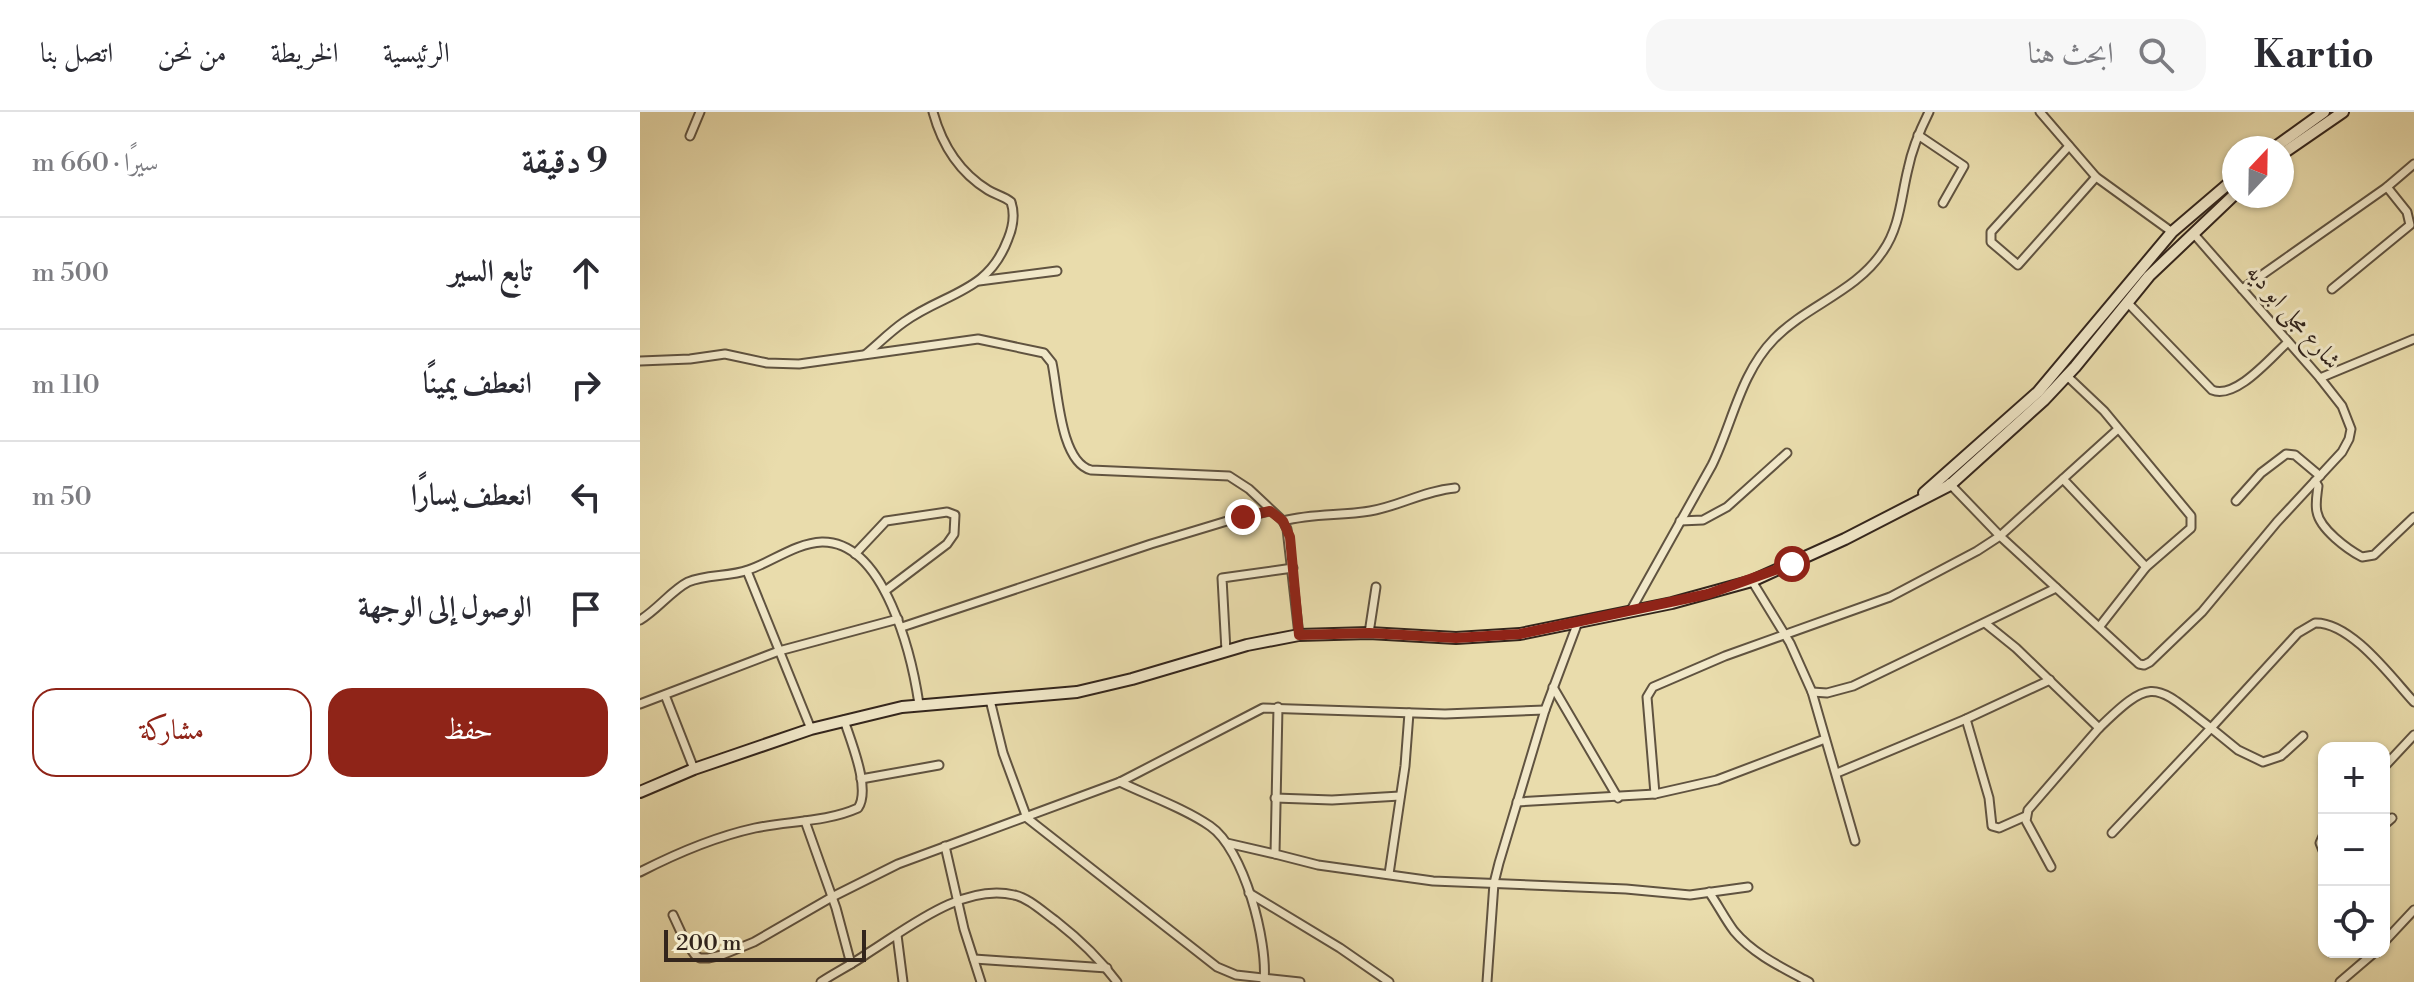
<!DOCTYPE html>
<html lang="ar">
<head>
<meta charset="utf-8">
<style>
  body { margin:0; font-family:"Libre Bodoni",Amiri,serif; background:#f7f7f7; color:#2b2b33; direction:rtl }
  .controls { position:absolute; right:24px; bottom:24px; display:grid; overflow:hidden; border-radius:16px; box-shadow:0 2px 6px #0004 }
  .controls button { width:72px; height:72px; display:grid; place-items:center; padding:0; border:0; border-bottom:2px solid #e1e1e2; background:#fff; color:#2b2b33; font:40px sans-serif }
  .compass { position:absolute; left:1582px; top:24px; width:72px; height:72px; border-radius:50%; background:#fff; box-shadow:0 2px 6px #0004; rotate:22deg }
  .scale { position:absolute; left:24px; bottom:20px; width:202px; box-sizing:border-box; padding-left:8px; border:4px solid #33251c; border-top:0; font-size:22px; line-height:28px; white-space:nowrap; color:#33251c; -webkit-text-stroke:6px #f1e8c9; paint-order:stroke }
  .stop { position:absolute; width:24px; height:24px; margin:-18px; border:6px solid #8f2418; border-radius:50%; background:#fff }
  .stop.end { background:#8f2418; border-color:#fff; box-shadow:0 2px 8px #0008 }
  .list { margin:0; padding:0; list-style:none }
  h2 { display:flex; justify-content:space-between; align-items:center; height:104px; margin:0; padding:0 32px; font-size:34px }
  h2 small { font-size:26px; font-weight:400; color:#7c7c81 }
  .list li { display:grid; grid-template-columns:52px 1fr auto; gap:24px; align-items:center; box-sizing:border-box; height:112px; padding:0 32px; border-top:2px solid #e1e1e2 }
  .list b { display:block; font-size:30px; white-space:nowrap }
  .list em { font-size:26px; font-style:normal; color:#7c7c81 }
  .actions { display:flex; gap:16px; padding:24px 32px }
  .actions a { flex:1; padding:18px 0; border:2px solid #8f2418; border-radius:24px; text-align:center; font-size:28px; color:#8f2418 }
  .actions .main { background:#8f2418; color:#fff }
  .icon { flex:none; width:44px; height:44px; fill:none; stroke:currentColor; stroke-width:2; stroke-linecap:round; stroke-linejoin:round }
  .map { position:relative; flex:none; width:1774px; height:870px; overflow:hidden; direction:ltr }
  header { display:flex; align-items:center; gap:48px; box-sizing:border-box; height:112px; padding:0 40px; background:#fff; border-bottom:2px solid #e1e1e2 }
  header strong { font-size:38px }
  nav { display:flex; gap:44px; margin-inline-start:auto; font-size:28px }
  .search { width:560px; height:72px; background:#f7f7f7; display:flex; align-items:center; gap:20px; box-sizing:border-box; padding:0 28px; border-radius:24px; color:#7c7c81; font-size:30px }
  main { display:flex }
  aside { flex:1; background:#fff }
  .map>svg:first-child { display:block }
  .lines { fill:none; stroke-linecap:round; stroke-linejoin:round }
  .street-casing { stroke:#605340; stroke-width:11 }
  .secondary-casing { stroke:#33251c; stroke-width:14 }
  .street { stroke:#f1e8c9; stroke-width:7 }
  .secondary { stroke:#f1e8c9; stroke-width:10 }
  .route { stroke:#8f2418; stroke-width:10 }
  .labels { text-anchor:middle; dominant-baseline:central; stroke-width:6; stroke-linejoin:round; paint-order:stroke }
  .street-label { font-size:24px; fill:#33251c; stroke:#f1e8c9 }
</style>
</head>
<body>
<header>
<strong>Kartio</strong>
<div class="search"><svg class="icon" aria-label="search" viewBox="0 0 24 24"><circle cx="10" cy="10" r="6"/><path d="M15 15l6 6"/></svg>ابحث هنا</div>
<nav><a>الرئيسية</a><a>الخريطة</a><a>من نحن</a><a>اتصل بنا</a></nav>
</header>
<main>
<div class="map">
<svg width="1774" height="870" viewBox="0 0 1774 870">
  <rect width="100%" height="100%" fill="#e9dcac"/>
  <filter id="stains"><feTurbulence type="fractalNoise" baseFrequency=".0025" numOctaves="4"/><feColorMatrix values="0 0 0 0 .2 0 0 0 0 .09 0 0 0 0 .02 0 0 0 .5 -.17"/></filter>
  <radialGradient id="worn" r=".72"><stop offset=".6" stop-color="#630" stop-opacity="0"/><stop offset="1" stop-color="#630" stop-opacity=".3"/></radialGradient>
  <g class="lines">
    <defs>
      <g id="street">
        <polyline points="1400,0 1456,65 1532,120"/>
        <polyline points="1278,23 1324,54 1303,91"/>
        <polyline points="50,24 60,0"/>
        <polyline points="1429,34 1351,120 1351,130 1378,153 1456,65"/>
        <polyline points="339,169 417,159"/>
        <polyline points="1602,177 1747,75 1774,52"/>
        <polyline points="1692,177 1770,113 1767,100 1747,75"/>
        <path d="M1487,190L1572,278C1596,288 1631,245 1648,230"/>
        <path d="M226,242C239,231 251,219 264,210C306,180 348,181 368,127C373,115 375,102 371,90C364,84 356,83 348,78C319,60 302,33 293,0"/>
        <path d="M0,249L50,247L85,242L127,251L159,252L338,227L404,241L412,251C418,279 420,350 451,358L589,364L609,377L643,409L647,417L659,523"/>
        <polyline points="1426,263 1464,299 1551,404 1551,416 1506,455 1460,514"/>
        <polyline points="1680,266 1774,227"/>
        <polyline points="1423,367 1506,455"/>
        <path d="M1675,369L1678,374C1677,383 1675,392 1677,400C1680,417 1707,437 1722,445L1734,443L1774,405"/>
        <polyline points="1309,371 1360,424 1499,552 1504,553 1510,550 1562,500 1637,410 1702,340 1709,327 1711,317 1702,294 1680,266 1553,121"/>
        <polyline points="1596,389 1621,361 1646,342 1655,343 1680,364"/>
        <path d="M643,409C673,401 700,404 730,399C760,394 783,379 815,376"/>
        <polyline points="1040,409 1063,408 1087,395 1147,341"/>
        <polyline points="215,442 246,409 307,400 315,403 314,422 307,432 245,479"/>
        <polyline points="107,459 171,617"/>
        <polyline points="1112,469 1150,531 1172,580 1215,729"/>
        <path d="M991,498L1072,353C1093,310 1100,262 1134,227C1167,193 1216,180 1243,139C1260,115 1261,85 1268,57C1272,37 1280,18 1289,0"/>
        <path d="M0,508C17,498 32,478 48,470C66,462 89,465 108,458C132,450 156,431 182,430C245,429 272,545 279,592"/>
        <path d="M1345,511L1376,536L1459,616C1514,562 1515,573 1571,616L1658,521L1675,511C1711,510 1751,565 1774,590"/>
        <polyline points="262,515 511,432 587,409 630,399"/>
        <polyline points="729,521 736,475"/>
        <polyline points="586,539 582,466 653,456"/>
        <polyline points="913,575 978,686"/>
        <polyline points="1172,580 1187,581 1213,574 1416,476"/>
        <polyline points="25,583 54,657"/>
        <polyline points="350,588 363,641 387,706 577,855 596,863 660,870"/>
        <polyline points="0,592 139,539 258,507"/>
        <polyline points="638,595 635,742 678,753 793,769 986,777 1050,783 1108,775"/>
        <polyline points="1326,607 1349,686 1352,714 1359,716 1386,704"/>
        <polyline points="1744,655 1774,623"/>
        <polyline points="1197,661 1326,607 1410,568"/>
        <polyline points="221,667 299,653"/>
        <path d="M480,670C509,684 544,696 570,714C604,737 628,830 624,869"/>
        <polyline points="1015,682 1007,585 1013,575 1085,544 1250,485 1337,439 1360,424 1478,317"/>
        <polyline points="635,686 692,688 760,684"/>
        <polyline points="877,690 1015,682 1077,668 1185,627"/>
        <polyline points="165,709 196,796 211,852"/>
        <polyline points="1744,713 1752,706"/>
        <polyline points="1472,721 1571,616 1598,638 1623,650 1641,644 1663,624"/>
        <polyline points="1684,722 1680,731 1684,741"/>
        <polyline points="587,731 635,742"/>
        <polyline points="305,734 324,817 341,870"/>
        <polyline points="1411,755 1386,709 1388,698 1459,616"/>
        <path d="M0,760C37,741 74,725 115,716C149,709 187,710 218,696C231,677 211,630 204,608"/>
        <polyline points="749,762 765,654 769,601"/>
        <path d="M1069,780C1078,793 1085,807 1094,819C1113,842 1143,856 1169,870"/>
        <polyline points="609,781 700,836 749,870"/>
        <polyline points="33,803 45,829 55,843 60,846 68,846 82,843 114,830 192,785 258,752 480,670 623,596 805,602 905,598"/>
        <polyline points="257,823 263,870"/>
        <polyline points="1744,830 1774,798"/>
        <polyline points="334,847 467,856"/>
        <path d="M181,870C196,860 213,852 228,841C268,816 323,771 374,783C389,786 403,800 416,809C439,827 460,847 477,870"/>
        <polyline points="847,870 854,771 859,751 905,598 938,510"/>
        <polyline points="1700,870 1735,840"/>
      </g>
      <g id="secondary">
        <polyline points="1634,36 1684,0"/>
        <polyline points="1642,42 1703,0"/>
        <polyline points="1284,381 1398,280 1532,120 1594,67"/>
        <polyline points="0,680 54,657 171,617 262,595 437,580 492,567 607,533 659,523 729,521 816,526 880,522 1032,491 1112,469 1205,427 1310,373 1404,288 1435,255 1509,164 1594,83"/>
      </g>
    </defs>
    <!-- street casing -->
    <use href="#street" class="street-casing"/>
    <!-- secondary casing -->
    <use href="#secondary" class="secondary-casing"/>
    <!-- street -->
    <use href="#street" class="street"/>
    <!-- secondary -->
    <use href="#secondary" class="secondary"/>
  </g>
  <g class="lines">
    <!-- route -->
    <polyline class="route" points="603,405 630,399 643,409 650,425 659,523 729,521 816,526 880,522 1068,482 1152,452"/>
  </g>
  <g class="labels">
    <!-- street labels -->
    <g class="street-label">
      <text transform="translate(1653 205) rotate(49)">شارع مجلى ابو ديه</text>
    </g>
  </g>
  <rect width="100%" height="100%" filter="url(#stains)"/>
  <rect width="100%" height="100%" fill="url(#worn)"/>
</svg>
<div class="controls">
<button>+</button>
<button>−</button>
<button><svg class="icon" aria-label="locate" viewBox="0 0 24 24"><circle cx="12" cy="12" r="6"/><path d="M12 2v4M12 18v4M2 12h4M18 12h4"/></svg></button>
</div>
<svg class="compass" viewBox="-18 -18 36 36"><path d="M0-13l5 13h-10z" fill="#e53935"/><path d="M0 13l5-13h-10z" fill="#7c7c81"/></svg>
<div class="scale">200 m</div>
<div class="stop" style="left:1152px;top:452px"></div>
<div class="stop end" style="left:603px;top:405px"></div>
</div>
<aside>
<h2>9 دقيقة<small>سيرًا · 660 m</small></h2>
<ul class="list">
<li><svg class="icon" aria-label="ahead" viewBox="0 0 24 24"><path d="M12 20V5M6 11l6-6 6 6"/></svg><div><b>تابع السير</b></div><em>500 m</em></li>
<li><svg class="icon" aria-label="right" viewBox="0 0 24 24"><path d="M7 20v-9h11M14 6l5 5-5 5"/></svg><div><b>انعطف يمينًا</b></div><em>110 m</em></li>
<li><svg class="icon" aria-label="left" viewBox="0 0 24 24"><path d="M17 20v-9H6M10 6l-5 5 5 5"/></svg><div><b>انعطف يسارًا</b></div><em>50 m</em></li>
<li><svg class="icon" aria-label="arrive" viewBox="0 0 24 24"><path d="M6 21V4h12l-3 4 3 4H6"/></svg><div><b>الوصول إلى الوجهة</b></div></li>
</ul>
<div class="actions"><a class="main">حفظ</a><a>مشاركة</a></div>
</aside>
</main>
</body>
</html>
